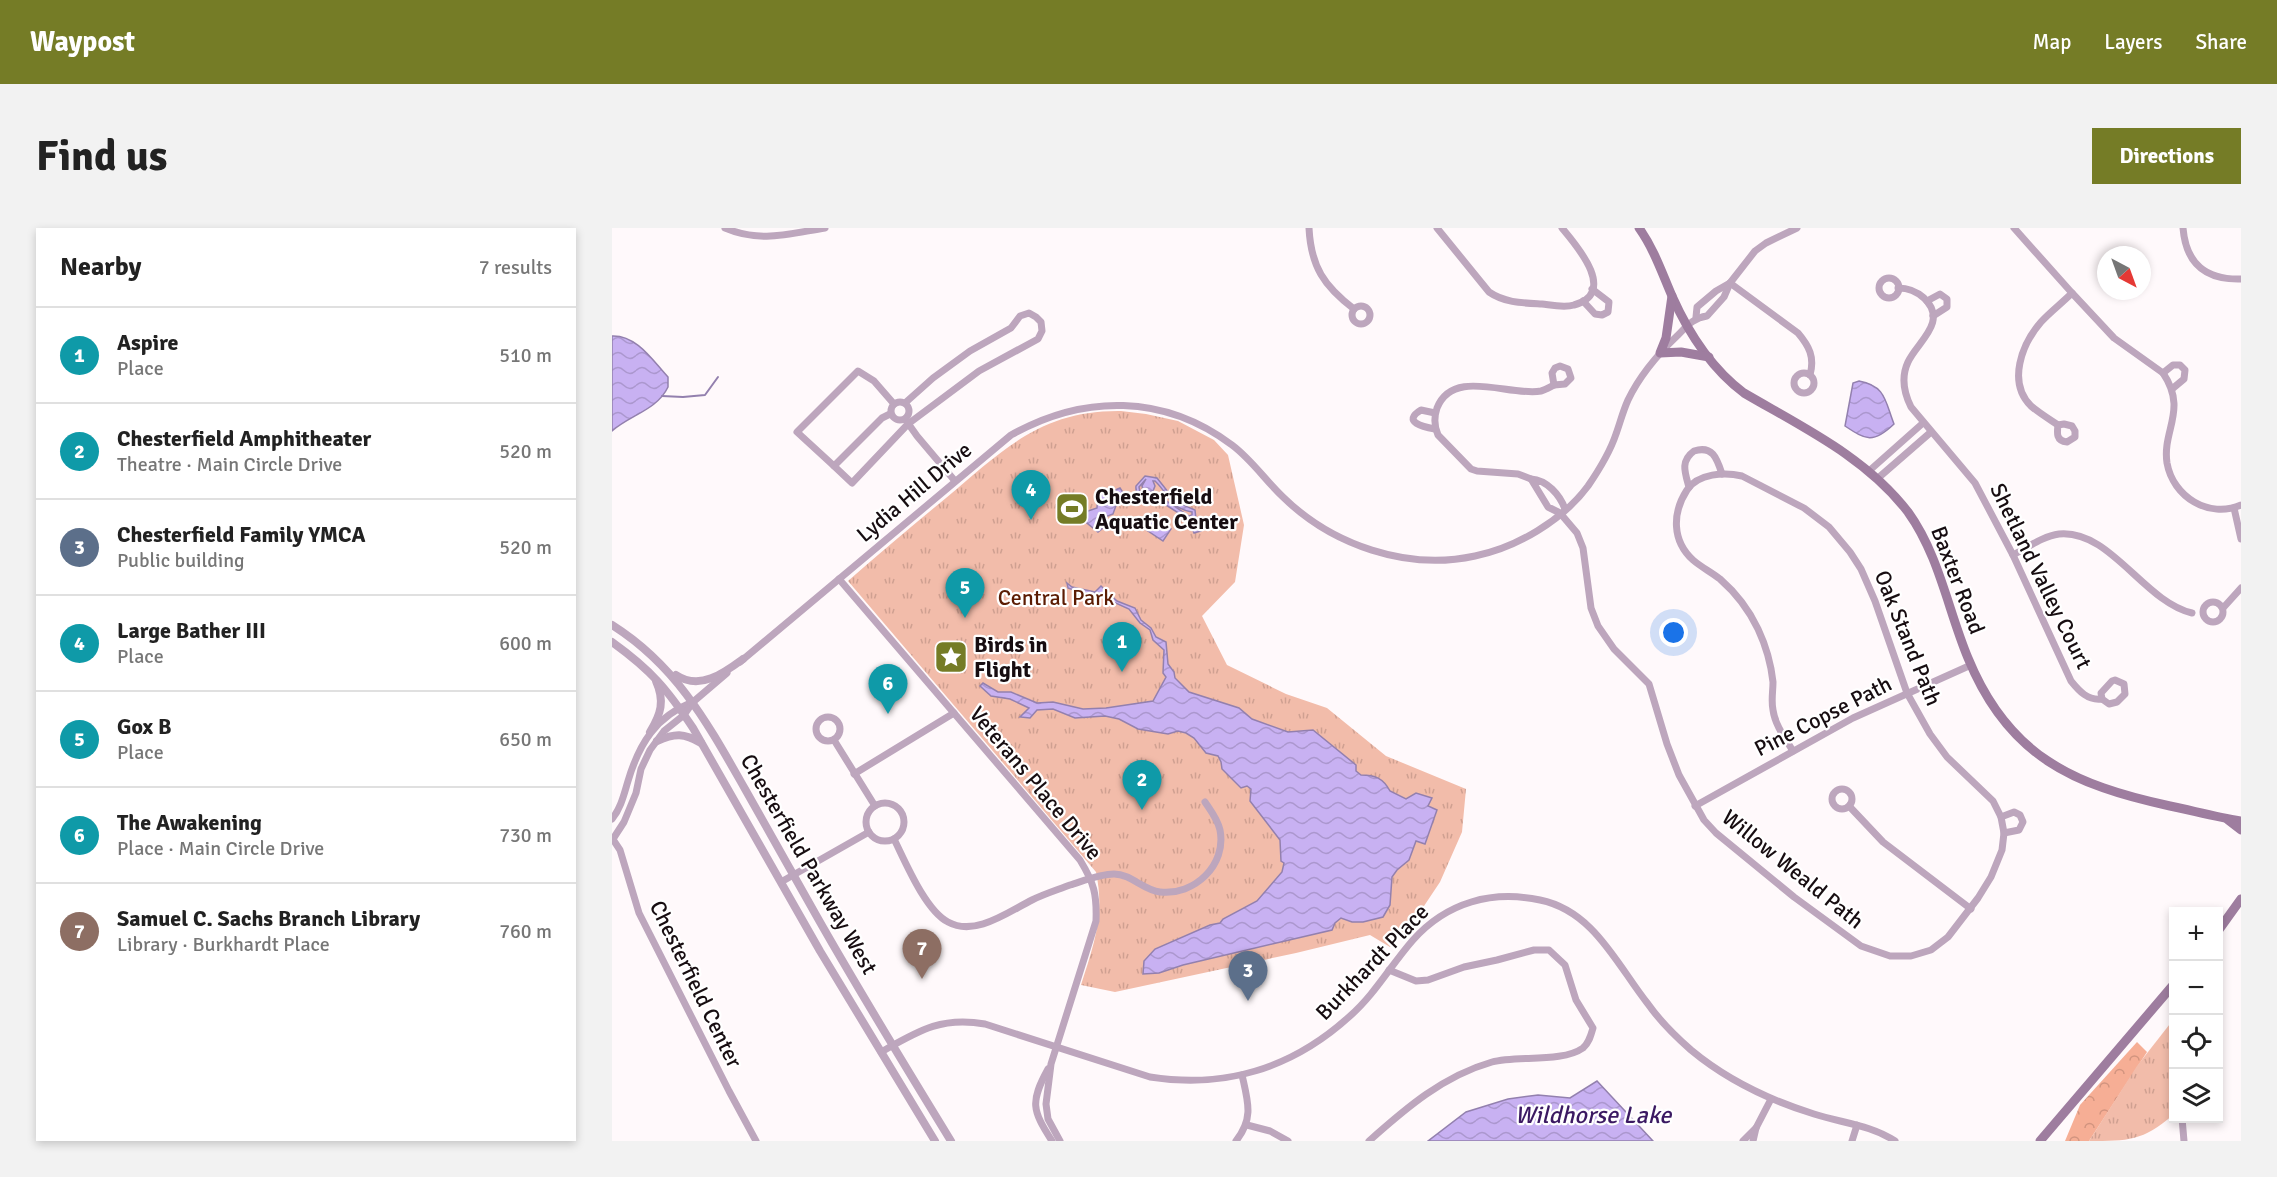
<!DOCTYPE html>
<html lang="en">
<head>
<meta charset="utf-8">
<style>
  body { margin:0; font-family:Signika,sans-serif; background:#f2f2f2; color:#222 }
  .controls { position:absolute; right:18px; bottom:18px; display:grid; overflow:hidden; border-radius:0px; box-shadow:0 3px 9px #0003 }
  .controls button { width:54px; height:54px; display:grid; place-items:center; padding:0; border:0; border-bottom:2px solid #e0e0e0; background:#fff; color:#222; font:30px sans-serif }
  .compass { position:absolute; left:1485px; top:18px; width:54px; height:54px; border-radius:50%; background:#fff; box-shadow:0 3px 9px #0003; rotate:139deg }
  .you { position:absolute; left:1062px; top:405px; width:21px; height:21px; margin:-15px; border:4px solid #fff; border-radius:50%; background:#1a73e8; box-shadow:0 0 0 9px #1a73e833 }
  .badge { display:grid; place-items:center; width:39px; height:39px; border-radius:50%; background:#757c26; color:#fff; font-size:20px; font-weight:700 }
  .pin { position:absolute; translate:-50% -50px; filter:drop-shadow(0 2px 3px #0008) }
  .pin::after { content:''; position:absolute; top:32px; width:21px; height:18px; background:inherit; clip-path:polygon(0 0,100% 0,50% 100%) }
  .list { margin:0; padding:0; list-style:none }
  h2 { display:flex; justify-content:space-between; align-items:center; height:78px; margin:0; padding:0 24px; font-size:26px }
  h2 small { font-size:20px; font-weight:400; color:#767676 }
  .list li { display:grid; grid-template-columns:39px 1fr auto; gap:18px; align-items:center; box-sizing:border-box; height:96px; padding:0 24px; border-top:2px solid #e0e0e0 }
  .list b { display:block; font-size:22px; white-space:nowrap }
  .list p { margin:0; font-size:20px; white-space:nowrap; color:#767676 }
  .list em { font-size:20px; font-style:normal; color:#767676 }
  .icon { flex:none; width:33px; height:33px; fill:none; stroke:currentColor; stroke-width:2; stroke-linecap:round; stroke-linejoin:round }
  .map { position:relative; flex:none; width:1629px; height:913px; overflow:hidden; border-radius:0px }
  header { display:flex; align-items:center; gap:36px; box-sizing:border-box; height:84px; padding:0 30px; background:#757c26; color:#fff }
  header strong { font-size:28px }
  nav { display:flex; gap:33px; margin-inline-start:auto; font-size:21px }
  .intro { display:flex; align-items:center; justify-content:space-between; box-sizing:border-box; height:144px; padding:0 36px }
  h1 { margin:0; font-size:42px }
  .button { padding:15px 27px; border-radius:0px; background:#757c26; color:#fff; font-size:21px; font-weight:700 }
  main { display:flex; gap:36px; padding:0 36px }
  aside { flex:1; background:#fff; border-radius:0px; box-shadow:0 3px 9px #0003 }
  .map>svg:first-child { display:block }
  .forest { fill:url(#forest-crowns) }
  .park { fill:url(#park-tufts) }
  .water { fill:url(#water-waves); stroke:#9380ae; stroke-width:1.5; fill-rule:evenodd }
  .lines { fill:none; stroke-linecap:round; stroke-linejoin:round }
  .stream { stroke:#9380ae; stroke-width:2 }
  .minor { stroke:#bda6bd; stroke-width:7 }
  .tertiary { stroke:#bda6bd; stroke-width:8 }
  .secondary { stroke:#9e7d9f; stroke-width:9 }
  .labels { text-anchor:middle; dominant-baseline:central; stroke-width:4.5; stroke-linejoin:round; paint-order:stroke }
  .street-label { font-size:22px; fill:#170d11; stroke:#fff }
  .poi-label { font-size:22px; font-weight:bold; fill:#170d11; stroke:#fff; text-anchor:start }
  .park-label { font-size:22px; fill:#5b1c03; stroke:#fff }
  .water-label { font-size:24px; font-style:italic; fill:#3b1962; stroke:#fff }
</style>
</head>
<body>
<header>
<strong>Waypost</strong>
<nav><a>Map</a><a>Layers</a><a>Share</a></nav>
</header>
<div class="intro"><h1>Find us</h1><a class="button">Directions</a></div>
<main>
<aside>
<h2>Nearby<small>7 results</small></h2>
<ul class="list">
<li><span class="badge" style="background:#0f9aa8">1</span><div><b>Aspire</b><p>Place</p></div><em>510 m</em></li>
<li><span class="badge" style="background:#0f9aa8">2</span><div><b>Chesterfield Amphitheater</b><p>Theatre · Main Circle Drive</p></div><em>520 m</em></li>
<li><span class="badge" style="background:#5c6f8a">3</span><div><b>Chesterfield Family YMCA</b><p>Public building</p></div><em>520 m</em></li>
<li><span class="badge" style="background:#0f9aa8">4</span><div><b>Large Bather III</b><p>Place</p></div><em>600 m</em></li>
<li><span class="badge" style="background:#0f9aa8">5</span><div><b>Gox B</b><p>Place</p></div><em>650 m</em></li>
<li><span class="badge" style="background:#0f9aa8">6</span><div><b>The Awakening</b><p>Place · Main Circle Drive</p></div><em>730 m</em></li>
<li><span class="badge" style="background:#8d6e63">7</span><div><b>Samuel C. Sachs Branch Library</b><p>Library · Burkhardt Place</p></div><em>760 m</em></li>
</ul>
</aside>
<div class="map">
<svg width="1629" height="913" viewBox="0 0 1629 913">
  <defs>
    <pattern id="forest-crowns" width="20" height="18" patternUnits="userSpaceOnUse" patternTransform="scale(1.5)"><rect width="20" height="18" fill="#f6ae95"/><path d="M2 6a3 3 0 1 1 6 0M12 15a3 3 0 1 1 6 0" fill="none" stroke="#d2947f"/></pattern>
    <pattern id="park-tufts" width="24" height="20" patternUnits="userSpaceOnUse" patternTransform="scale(1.5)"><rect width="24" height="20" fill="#f2bcaa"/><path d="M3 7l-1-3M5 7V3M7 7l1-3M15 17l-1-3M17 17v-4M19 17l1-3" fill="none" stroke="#cfa091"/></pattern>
    <pattern id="water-waves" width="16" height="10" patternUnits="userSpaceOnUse" patternTransform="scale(1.5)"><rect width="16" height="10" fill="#c8b1f2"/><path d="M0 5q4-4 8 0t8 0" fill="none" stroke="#ab97ce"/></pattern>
  </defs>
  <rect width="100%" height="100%" fill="#fff9fb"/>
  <!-- forest -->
  <polygon class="forest" points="1525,814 1535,824 1477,913 1453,913 1468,877"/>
  <!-- park -->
  <g class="park">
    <path d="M509,183L534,186L566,193L602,212L616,227L632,297L623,354L590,388L615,437L674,466L715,480L774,528L854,561L850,604L828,654L804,690L778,719L758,707L684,725L503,764L469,757C482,716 493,687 484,644L236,353C268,325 301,297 334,270C391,222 429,182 509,183Z"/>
    <path d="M1561,792V887C1531,913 1516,913 1477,913L1525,838Z"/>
  </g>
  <!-- water -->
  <g class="water">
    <path d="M0,108C25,107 41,133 56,149V159C45,182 18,187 0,203Z"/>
    <path d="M1247,153C1274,158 1273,173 1282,196C1261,216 1254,212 1233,198L1241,155Z"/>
    <path d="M533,248L545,250L564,274L583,282L584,291L591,298L589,303L582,305C580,301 578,295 576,292C574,289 543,270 539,269L536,273C529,271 523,266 524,258ZM534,251L530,258L532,264L541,263L543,258L541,253H543C557,266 557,280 580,284V287L577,288L544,266L534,267L528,264L527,259Z"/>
    <polygon points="491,260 497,262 500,269 503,268 501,263 508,260 512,266 507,269 501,286 493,289 491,300 486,304 470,291 476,283 485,280 486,265"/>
    <polygon points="539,286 559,301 551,313 530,299"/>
    <path d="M455,355L460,359L483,364L489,358L505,373L523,380L529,392L539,400L544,409L554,414L556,436L562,444L563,450L577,464L627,480L640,491L676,504L701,502L744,537V543L749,547C763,547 771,550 778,563L794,571L804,565L820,570L816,578L825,582L813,616L804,613L797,632L785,642L780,649L778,677L771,689L751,694H740L729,690L723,695L720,702L571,737L547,745L531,746L532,733L543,721L598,697L608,695L611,691L645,673L670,644L672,635L669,633L668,612L638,573L639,561L635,558L629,560L610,541L609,534L606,528L594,525L582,510L574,505L566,503L556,506L526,501L507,491L493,488L463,490L441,481L425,482L418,490L408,489L417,480L398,471L379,468L368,458L371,455L386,464H399L425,475L441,474L471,481L494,480L541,473L554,449L551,445L552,422L541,412L538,402L528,395L517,381L499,373L493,365C478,366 470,365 456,360Z"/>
    <polygon points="985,853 1041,913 816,913 854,884 896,871 926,867 958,870"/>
  </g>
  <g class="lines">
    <!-- stream -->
    <polyline class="stream" points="50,168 71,169 93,167 106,149"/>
    <!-- minor -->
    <g class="minor">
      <path d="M113,0C148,15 176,6 213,0"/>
      <path d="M697,0C699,39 712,58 742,81"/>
      <path d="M825,0L877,64C893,75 911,75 930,76C939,77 952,80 962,77C1006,65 965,18 950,0"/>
      <path d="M1402,0L1460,65L1502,110L1551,145C1576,182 1550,202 1555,235C1561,269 1597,291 1629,277"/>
      <path d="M1571,0C1574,36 1594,52 1629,51"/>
      <circle cx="1277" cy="60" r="10"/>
      <path d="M1118,55L1186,105C1197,118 1203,129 1198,147"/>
      <path d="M1286,60C1297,60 1304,63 1312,70C1337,94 1305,114 1296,134C1289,149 1292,165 1299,179L1363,255L1401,327L1459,453C1467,463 1476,473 1490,471"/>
      <polyline points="971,73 983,86 990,87 996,84 997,74 980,61"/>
      <polyline points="1315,73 1328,66 1335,71 1335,79 1321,88"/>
      <circle cx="749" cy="87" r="9"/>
      <polyline points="1084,89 1085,79 1104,63 1118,55"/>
      <polygon points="948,138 956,141 959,150 953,156 942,157 940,145 943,140"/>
      <polyline points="1551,145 1561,137 1568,137 1573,142 1572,151 1560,161"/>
      <circle cx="1192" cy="155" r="10"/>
      <circle cx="288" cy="183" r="9"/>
      <polyline points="278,186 270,190 222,238 185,204 246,143 262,153 282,176"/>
      <polyline points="293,191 305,208 343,253"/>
      <path d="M1452,196L1460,198L1463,203V209L1455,214C1444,213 1445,205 1446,197Z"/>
      <path d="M1446,197C1437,191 1427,185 1419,178C1395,154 1410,116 1429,94C1438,84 1450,75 1460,65"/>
      <path d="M823,201C812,199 789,194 809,182L823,185"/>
      <polyline points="222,238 240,255 296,196 367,143 426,111 430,103 429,94 424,89 417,85 408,88 399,100 358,123 321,150 293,175"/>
      <polyline points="1257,243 1311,195"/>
      <path d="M919,251L906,246L865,243L859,241L826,207C822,198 822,189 825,180C841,139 898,169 929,163C933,162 938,159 942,157"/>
      <polyline points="1265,251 1319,204"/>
      <path d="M1077,259C1073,245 1068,233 1082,223C1101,217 1105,231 1110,246"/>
      <polyline points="1622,280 1629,311"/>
      <path d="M953,281C948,267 935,252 919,251L936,279L948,285L965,305L971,320L979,380L986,398L1002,421L1037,456L1055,516L1067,547L1092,592L1104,605L1182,669L1249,718L1278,728H1299L1319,722L1336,709L1366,670L1379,649L1390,622L1392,605L1389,589L1381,573L1335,529L1318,506L1295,465L1263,373L1249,341L1238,324L1217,299L1192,280L1130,248C1113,244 1086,245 1075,262C1060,285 1060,313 1081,332C1089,339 1099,344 1108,351C1124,365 1137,382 1146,401C1154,418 1159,436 1161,454C1161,463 1159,473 1161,482C1163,497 1173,510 1181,523"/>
      <path d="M1401,327C1415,320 1431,308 1447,306C1498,301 1532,374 1580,385"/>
      <path d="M227,351L468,632C482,655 485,666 484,693L439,836L434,876L436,891L448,913"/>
      <circle cx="1601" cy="384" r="10"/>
      <polyline points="1611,380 1629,360"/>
      <path d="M128,434L399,207C472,166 552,166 620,217C640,232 653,252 671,269C720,317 795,343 863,328C904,320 951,292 976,258C987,242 998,224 1004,206C1008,195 1011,183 1016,172C1028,147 1046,126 1066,107C1075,98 1081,90 1095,88L1112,69L1118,55L1143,23L1154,15L1185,0"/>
      <polygon points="1503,452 1512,456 1513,466 1505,474 1497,476 1490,471 1489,465 1500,453"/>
      <circle cx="216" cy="501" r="12"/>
      <polyline points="222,512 263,578"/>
      <polyline points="242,546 342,485"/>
      <circle cx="1230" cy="571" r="10"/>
      <circle cx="273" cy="594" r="19"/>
      <polyline points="1083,578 1241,490 1359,437"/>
      <polyline points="1237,578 1271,614 1359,681"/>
      <polyline points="1389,589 1402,584 1408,587 1411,594 1407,602 1392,605"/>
      <path d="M0,591C9,580 12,566 16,553C27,516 44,488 81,474"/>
      <polyline points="0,610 8,622 27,685 117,863 144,913"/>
      <polyline points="1,611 12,594 24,565 29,541 38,522 52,503 72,487 81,474 115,445"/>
      <path d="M282,611C293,633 313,682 336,694C363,709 396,684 420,672C432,666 445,662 458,657C471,653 488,646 502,646C519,646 531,662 548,664C582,668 615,637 608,602C606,592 599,583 593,574"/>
      <polyline points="169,654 257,604"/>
      <path d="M269,824C306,803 329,788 373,796L538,849C613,861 681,840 738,788C763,766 779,737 801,712C835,674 880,662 928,672C982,683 1005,737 1036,776C1048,793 1063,808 1079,822C1115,852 1157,872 1202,886C1230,895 1259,897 1283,913"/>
      <path d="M436,841C418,874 420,882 440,913"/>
      <polyline points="1570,890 1572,913"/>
      <polyline points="635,897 658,903 676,913"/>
      <path d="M624,913C642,890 636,874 630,847"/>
      <path d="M757,913C794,880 831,848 880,834C905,827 950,835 971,820C977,815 979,807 981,800L964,772L953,737L937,722H922L885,732L852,739L816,752L804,753L777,742"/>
      <polyline points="1131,913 1144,900"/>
      <polyline points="1141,913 1144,900 1159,871"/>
      <polyline points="1240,913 1245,897"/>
    </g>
    <!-- tertiary -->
    <g class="tertiary">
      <path d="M0,397C65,438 96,496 133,561C157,603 180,645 204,687C247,763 293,838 339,913"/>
      <path d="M0,414C39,442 55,461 81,500L208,723L323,913"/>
      <path d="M64,447C88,463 112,445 131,431"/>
      <path d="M38,504C49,486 53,473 44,453"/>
      <path d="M45,513C63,505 72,505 89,515"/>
    </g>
    <!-- secondary -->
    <g class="secondary">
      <path d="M1027,0C1042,21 1050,45 1060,68C1076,104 1100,141 1132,165C1190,199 1254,229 1296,284C1327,327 1336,382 1356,430C1396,528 1461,557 1558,578C1582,583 1605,589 1629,593"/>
      <polyline points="1060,68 1054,110 1048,125 1069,124 1097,129"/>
      <polyline points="1616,592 1629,602"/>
      <polyline points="1606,703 1629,671"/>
      <polyline points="1428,913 1562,756"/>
    </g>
  </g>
  <!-- icons -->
  <defs>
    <symbol id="stadium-square" viewBox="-11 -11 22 22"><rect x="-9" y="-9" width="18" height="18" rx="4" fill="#757c26" stroke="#fff"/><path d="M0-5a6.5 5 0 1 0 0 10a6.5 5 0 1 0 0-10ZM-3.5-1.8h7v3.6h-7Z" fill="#fff"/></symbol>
    <symbol id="sight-square" viewBox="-11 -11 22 22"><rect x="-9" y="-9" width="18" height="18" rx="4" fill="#757c26" stroke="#fff"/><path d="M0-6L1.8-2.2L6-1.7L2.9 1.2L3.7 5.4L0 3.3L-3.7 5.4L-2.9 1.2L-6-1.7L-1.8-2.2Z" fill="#fff"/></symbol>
  </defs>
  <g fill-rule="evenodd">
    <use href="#stadium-square" x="441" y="262" width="38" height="38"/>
    <use href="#sight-square" x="320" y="410" width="38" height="38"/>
  </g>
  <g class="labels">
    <!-- street labels -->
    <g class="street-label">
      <text transform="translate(302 264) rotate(-40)">Lydia Hill Drive</text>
      <text transform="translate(1429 348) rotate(64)">Shetland Valley Court</text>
      <text transform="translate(1346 352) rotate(69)">Baxter Road</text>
      <text transform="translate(1296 410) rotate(68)">Oak Stand Path</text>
      <text transform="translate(1211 488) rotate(-27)">Pine Copse Path</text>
      <text transform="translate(424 555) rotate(50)">Veterans Place Drive</text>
      <text transform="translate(197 636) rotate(60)">Chesterfield Parkway West</text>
      <text transform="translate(1181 641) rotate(39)">Willow Weald Path</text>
      <text transform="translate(760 734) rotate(-46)">Burkhardt Place</text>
      <text transform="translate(84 756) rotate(64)">Chesterfield Center</text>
    </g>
    <!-- poi labels -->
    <g class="poi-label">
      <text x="483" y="268">Chesterfield<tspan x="483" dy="25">Aquatic Center</tspan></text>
      <text x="362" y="416">Birds in<tspan x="362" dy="25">Flight</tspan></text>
    </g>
    <!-- park labels -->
    <g class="park-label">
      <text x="444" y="369">Central Park</text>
    </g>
    <!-- water labels -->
    <g class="water-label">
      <text x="981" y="887">Wildhorse Lake</text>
    </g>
  </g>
</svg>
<div class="controls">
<button>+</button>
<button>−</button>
<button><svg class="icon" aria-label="locate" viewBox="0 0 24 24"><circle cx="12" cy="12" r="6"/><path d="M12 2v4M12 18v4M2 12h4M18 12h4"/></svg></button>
<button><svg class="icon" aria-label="layers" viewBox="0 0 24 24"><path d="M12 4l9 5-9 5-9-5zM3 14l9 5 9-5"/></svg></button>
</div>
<svg class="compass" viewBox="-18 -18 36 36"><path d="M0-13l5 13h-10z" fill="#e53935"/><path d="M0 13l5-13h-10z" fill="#767676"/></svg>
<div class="you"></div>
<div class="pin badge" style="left:510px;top:444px;background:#0f9aa8">1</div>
<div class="pin badge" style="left:530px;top:582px;background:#0f9aa8">2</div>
<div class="pin badge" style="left:636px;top:773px;background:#5c6f8a">3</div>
<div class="pin badge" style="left:419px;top:292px;background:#0f9aa8">4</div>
<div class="pin badge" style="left:353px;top:390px;background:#0f9aa8">5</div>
<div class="pin badge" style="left:276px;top:486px;background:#0f9aa8">6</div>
<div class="pin badge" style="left:310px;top:751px;background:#8d6e63">7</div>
</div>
</main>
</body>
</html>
